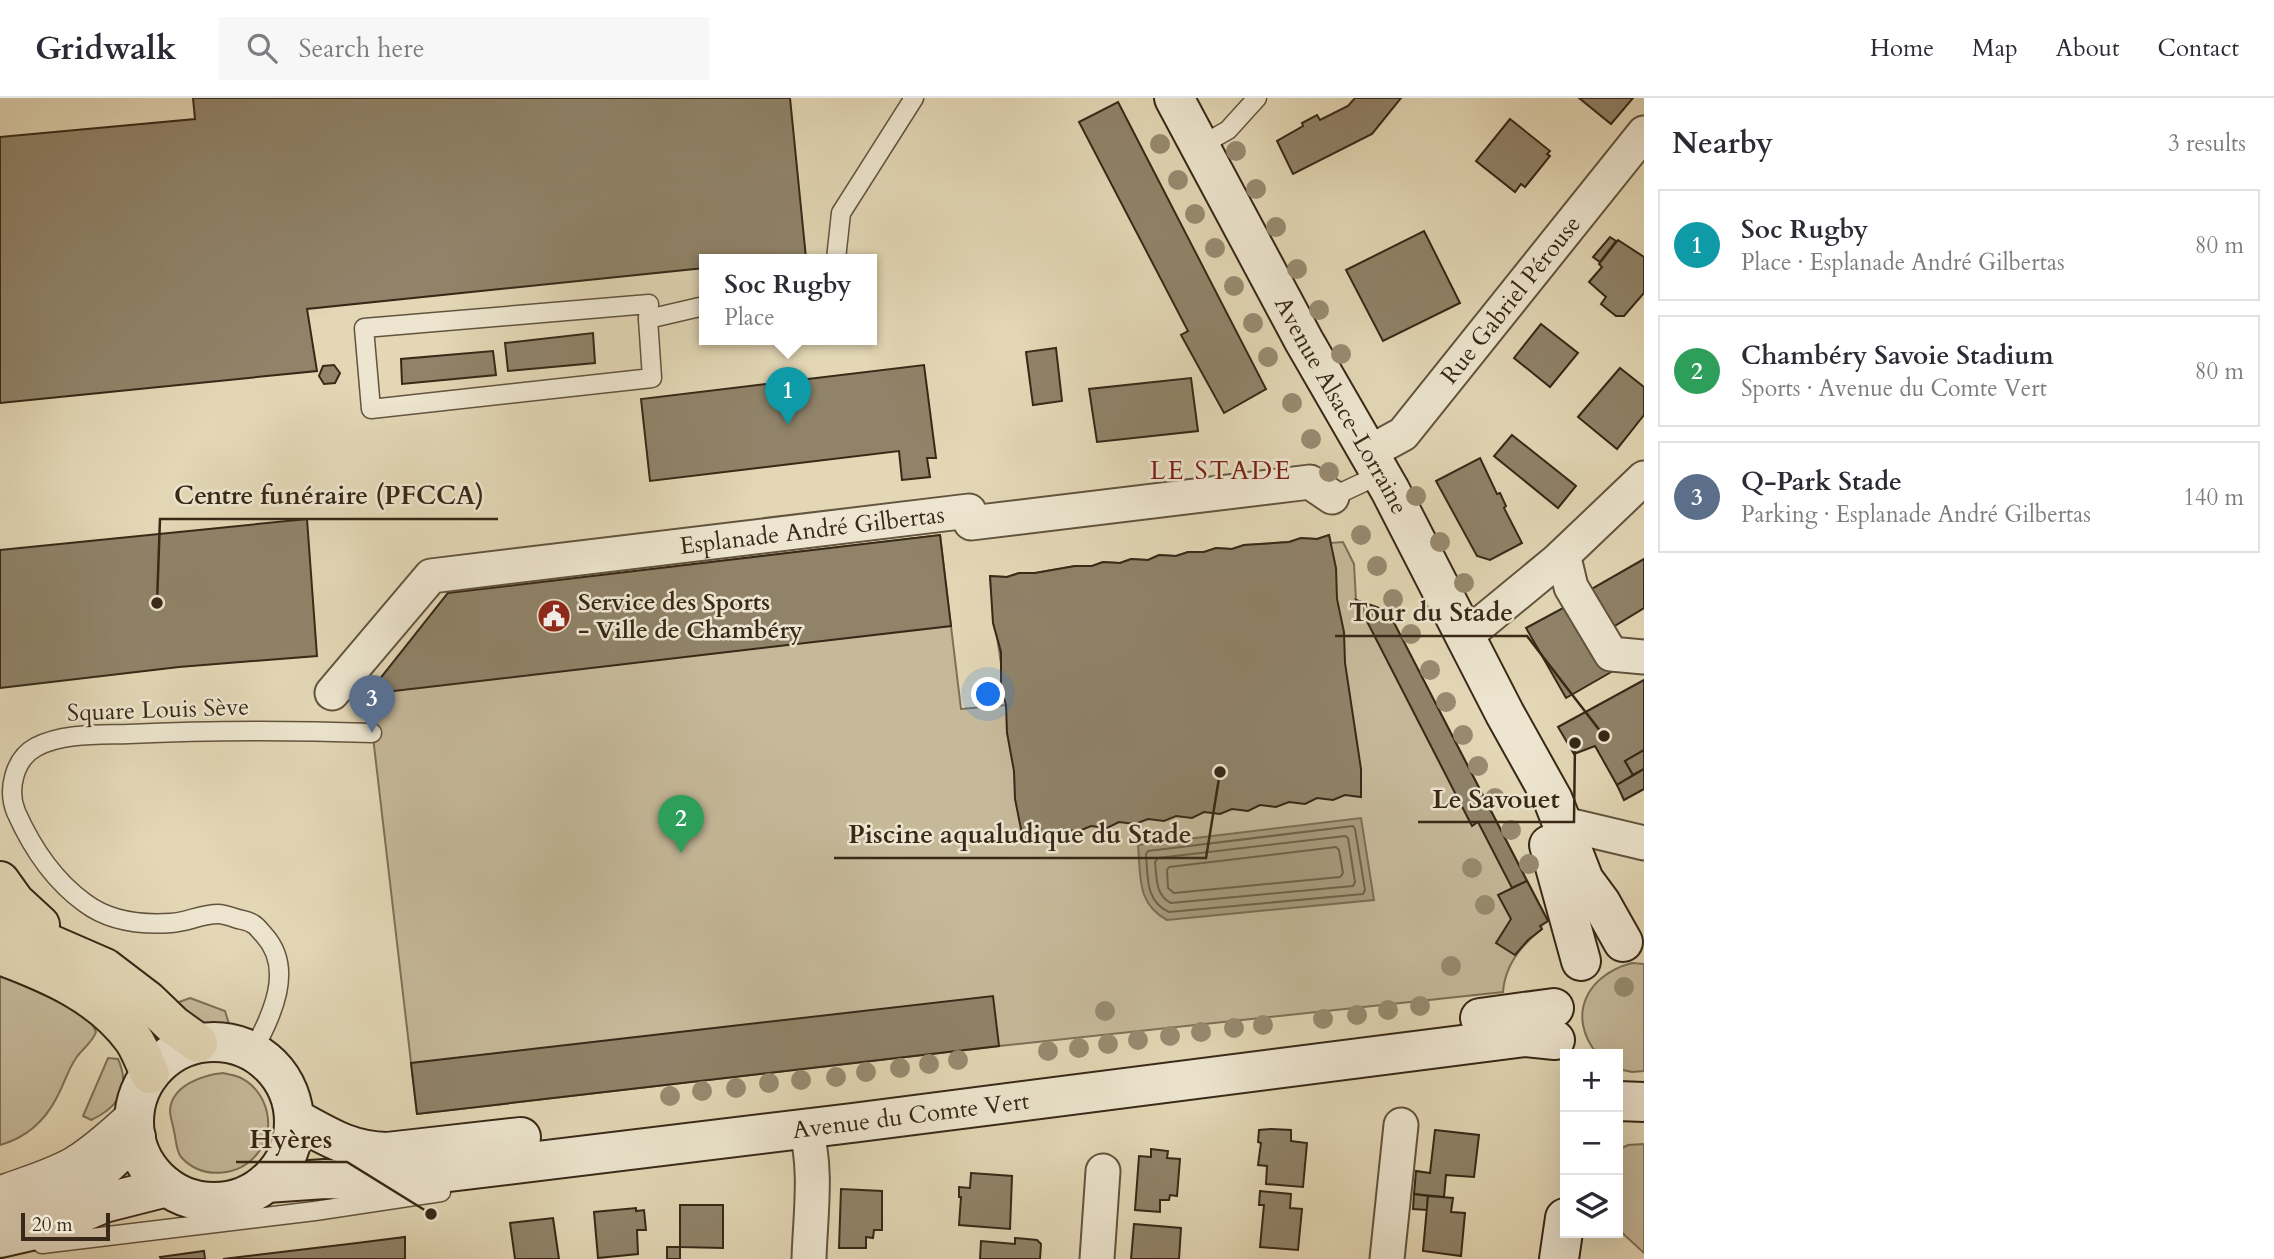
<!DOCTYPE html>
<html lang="en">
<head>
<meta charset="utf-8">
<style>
  body { margin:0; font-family:Cardo,serif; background:#f7f7f7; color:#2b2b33 }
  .controls { position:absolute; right:21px; bottom:21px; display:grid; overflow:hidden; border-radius:0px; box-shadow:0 7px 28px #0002 }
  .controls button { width:63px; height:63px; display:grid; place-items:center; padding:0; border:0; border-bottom:2px solid #e1e1e2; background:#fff; color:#2b2b33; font:35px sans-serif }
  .scale { position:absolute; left:21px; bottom:18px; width:89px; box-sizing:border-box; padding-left:7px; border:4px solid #372817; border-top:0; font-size:19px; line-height:24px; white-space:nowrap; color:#372817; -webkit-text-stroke:5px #ede5cf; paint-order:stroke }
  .you { position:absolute; left:989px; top:597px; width:24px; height:24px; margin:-18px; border:5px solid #fff; border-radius:50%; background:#1a73e8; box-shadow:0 0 0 10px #1a73e833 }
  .badge { display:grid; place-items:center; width:46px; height:46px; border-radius:50%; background:#8f2418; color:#fff; font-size:23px; font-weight:700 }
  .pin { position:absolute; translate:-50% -58px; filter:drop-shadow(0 2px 4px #0008) }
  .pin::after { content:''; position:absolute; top:37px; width:24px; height:21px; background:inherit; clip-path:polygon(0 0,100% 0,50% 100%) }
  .popup { position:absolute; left:699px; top:156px; width:178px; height:91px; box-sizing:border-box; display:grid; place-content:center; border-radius:0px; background:#fff; filter:drop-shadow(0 2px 5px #0005); font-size:23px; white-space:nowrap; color:#7c7c81 }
  .popup b { font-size:26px; color:#2b2b33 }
  .popup::after { content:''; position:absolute; left:50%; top:100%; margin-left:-14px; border:14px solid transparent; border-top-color:#fff }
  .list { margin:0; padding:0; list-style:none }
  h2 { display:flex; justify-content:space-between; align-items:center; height:91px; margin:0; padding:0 28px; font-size:30px }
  h2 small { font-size:23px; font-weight:400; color:#7c7c81 }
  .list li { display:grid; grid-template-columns:46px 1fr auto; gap:21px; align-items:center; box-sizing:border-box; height:112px; margin:0 14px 14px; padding:0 14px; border:2px solid #e1e1e2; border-radius:0px }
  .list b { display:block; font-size:26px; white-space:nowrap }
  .list p { margin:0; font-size:23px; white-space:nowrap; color:#7c7c81 }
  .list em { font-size:23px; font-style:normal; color:#7c7c81 }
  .icon { flex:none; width:38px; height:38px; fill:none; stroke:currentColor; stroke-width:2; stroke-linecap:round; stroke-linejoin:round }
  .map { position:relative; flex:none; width:1644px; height:1161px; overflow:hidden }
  header { display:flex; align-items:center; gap:42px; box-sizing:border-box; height:98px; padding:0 35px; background:#fff; border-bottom:2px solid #e1e1e2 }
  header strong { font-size:33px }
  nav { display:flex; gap:38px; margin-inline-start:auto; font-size:24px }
  .search { width:490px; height:63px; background:#f7f7f7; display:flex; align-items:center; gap:18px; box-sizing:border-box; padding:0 24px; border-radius:0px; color:#7c7c81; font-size:26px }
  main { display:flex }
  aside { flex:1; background:#fff }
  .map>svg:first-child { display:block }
  .green { fill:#c6b99a; stroke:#7e7058; stroke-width:2 }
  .water { fill:#a99c7f; stroke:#7b6e55; stroke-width:2 }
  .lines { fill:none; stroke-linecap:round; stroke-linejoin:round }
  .shore { stroke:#70624b; stroke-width:2 }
  .building { fill:#908369; stroke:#372817; stroke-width:2 }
  .lane-casing { stroke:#62543e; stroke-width:21 }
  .street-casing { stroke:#62543e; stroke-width:37 }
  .secondary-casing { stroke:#372817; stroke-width:42 }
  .primary-casing { stroke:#372817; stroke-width:42 }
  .lane { stroke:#ede5cf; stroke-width:18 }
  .street { stroke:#ede5cf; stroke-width:33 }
  .secondary { stroke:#ede5cf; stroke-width:38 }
  .primary { stroke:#e3d7b5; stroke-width:38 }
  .tree { fill:#988b70 }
  .labels { text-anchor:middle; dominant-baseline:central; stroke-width:5; stroke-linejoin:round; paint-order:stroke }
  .street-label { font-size:24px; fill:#372817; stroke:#ede5cf }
  .poi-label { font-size:24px; font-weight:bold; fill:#372817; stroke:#ede5cf; text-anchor:start }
  .neighbourhood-label { font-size:26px; letter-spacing:2px; fill:#7a1f14; stroke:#ede5cf }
  .leader { fill:none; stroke:#372817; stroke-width:2.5 }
  .callout-dot { fill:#372817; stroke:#ede5cf; stroke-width:2.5 }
  .callout-label { font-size:26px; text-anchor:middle; font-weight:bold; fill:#372817; stroke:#ede5cf; stroke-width:5; stroke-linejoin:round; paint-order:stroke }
</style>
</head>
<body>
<header>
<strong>Gridwalk</strong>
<div class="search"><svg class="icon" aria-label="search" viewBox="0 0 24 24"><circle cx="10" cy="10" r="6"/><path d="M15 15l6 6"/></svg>Search here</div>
<nav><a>Home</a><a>Map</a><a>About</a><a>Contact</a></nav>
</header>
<main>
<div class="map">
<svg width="1644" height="1161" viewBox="0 0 1644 1161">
  <rect width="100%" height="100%" fill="#e3d7b5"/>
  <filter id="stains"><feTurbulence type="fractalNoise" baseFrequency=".00286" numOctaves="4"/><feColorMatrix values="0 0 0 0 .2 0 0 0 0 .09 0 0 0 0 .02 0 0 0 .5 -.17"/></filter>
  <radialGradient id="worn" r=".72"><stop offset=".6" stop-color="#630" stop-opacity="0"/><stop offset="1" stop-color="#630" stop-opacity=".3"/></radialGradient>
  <!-- green -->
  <g class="green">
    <path d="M940,437L961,611L1006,607C1002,563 993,522 990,478L1007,479L1019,475H1035L1075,468H1092L1103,464L1120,465L1131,461L1148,462L1159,457L1176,458L1188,454H1204L1216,450L1232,451L1244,447L1289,444L1301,440L1317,441L1329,437L1331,445L1343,444L1354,466L1356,502L1388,513L1548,823L1541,828L1542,831C1521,847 1505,867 1503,894L999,948L417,1016L368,596L448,495Z"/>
    <path d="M1632,865L1644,866V973L1632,974L1618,971V956H1597C1566,917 1587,877 1632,865Z"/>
    <path d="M0,877L62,905L91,922L96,934C92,945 83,950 76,960C68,972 64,986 57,999C45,1023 25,1040 0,1047Z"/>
    <path d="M190,900L225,913L229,926C211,933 193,923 179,911V904Z"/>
    <path d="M108,960L118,961C131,990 119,1009 91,1022L83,1018Z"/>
    <path d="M223,975C228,976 234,977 239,979C268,992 278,1032 257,1056C238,1079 202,1082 181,1059C176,1053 176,1041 174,1033C173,1027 170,1019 170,1012C172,987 203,977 223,975Z"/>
    <polygon points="1644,1046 1644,1155 1618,1131 1618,1052 1628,1047"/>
  </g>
  <!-- water -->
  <path class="water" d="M1361,720L1374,802L1167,822C1136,805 1141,778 1138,747Z"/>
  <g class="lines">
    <!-- shore -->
    <g class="shore">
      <path d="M1353,728L1355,731L1365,792L1363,796L1169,814C1145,803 1148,779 1146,756L1148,753Z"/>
      <path d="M1345,738L1348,740L1355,784L1353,788L1171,805C1155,797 1157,780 1155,764L1158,760Z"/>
      <polygon points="1336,749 1339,752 1343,775 1340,779 1174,795 1168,790 1167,772 1169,769"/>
    </g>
  </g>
  <!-- building -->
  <g class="building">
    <polygon points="193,0 790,0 806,160 704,161 704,170 307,211 317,273 0,305 0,39 195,21"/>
    <polygon points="1355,0 1401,0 1372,36 1293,76 1277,43 1303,28 1302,25 1317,17 1320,22 1348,8"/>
    <polygon points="1579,0 1633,0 1611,26"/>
    <polygon points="1118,4 1266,291 1224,315 1181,237 1188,233 1079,24"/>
    <polygon points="1510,21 1550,53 1547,56 1550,58 1525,89 1521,86 1515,94 1476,63"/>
    <polygon points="1424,133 1460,205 1383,243 1346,172"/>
    <polygon points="1610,139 1616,143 1600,164 1593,159"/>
    <polygon points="1618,142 1644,159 1644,195 1624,218 1616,218 1601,206 1606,199 1589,184 1602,169 1599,166"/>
    <polygon points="1541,226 1578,255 1550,289 1514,260"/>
    <polygon points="593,235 595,265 508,273 505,245"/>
    <polygon points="1056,250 1062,303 1033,307 1026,254"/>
    <polygon points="493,253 496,277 402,286 401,261"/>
    <polygon points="334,267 340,275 335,285 324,286 319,278 323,268"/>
    <polygon points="924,267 936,360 927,360 930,379 902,382 899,353 650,383 641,301"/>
    <polygon points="1620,270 1644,289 1644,317 1617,351 1578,319"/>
    <polygon points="1191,280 1198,333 1097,344 1089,291"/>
    <polygon points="1512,337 1576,388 1558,410 1494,358"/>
    <polygon points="1480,360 1497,396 1500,395 1506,408 1504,410 1522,445 1490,462 1477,458 1436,383"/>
    <polygon points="307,421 317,558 179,569 0,590 0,452"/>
    <polygon points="940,437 951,528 368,596 448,495"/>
    <polygon points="1329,437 1336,470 1337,501 1344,534 1345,565 1361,671 1361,699 1345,697 1333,702 1317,700 1305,706 1289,704 1276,709 1260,707 1248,713 1232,711 1220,716 1204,714 1192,720 1176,718 1164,723 1148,721 1135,726 1119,724 1107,730 1091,728 1079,733 1063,732 1051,737 1035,735 1023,741 1015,701 1014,673 1007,635 1006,607 1001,589 1001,554 993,525 990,478 1007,479 1019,475 1035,475 1075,468 1092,468 1103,464 1120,465 1131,461 1148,462 1159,457 1176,458 1188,454 1204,454 1216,450 1232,451 1244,447 1289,444 1301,440 1317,441"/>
    <polygon points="1644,461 1644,510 1603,535 1583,496"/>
    <polygon points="1356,502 1388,513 1527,783 1512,790 1478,724 1472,728"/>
    <polygon points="1574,504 1613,573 1566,600 1526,530"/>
    <polygon points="1644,582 1644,652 1625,663 1633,677 1617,687 1595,648 1574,656 1558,629"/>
    <polygon points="1644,652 1644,671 1633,677 1625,663"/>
    <polygon points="1644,671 1644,691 1624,702 1617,687"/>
    <polygon points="1527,783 1548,823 1540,828 1542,831 1528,842 1515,857 1496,845 1511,821 1498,797"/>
    <polygon points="993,898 999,948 417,1016 411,965"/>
    <polygon points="1271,1031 1291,1032 1291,1043 1307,1045 1303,1089 1266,1086 1267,1068 1258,1067 1261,1045 1258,1044 1259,1032"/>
    <polygon points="1435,1032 1479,1037 1474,1079 1446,1077 1444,1099 1414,1096 1416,1073 1430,1075"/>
    <polygon points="1151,1051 1168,1053 1167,1060 1180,1061 1177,1098 1170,1097 1169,1102 1160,1102 1160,1114 1135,1112 1139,1058 1151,1059"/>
    <polygon points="971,1075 1012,1078 1010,1131 959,1127 961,1099 959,1099 959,1089 970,1090"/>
    <polygon points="841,1091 882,1093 882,1132 874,1132 873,1140 866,1139 866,1150 839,1150"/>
    <polygon points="1260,1093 1291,1096 1290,1110 1302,1111 1298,1152 1260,1149 1264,1107 1259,1107"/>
    <polygon points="1414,1096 1428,1098 1427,1112 1413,1111"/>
    <polygon points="1428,1098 1453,1100 1451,1114 1465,1115 1461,1158 1423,1153"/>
    <polygon points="680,1107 723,1107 723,1150 680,1149"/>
    <polygon points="636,1110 636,1113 644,1112 646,1132 637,1132 638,1156 598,1160 594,1114"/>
    <polygon points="553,1120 559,1161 515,1161 510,1125"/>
    <polygon points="1134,1126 1181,1130 1179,1161 1131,1161"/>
    <polygon points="405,1139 405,1161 223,1161 357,1145"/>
    <polygon points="1015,1140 1037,1142 1041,1146 1040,1161 980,1161 981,1143 1015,1146"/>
    <rect x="667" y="1149" width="13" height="12"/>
    <polygon points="204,1153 205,1161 161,1161 160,1159"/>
  </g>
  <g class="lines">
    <defs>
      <g id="lane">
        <polyline points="1200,48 1228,32 1257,0"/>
        <polyline points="836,161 841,115 914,0"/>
        <polygon points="649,206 648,221 652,280 371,311 364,230"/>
        <polyline points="648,221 704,208"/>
        <polyline points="1332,399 1381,376"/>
        <path d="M252,955C270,920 296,872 264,837C261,834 257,828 253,826C249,823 242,822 238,821C232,819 224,816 218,816C202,816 187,824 171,825C142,827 109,823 85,805C53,782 32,750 16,714C7,692 14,661 36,649C63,635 98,637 129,636C210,632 290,632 372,635"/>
        <path d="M0,1087C24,1078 50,1071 72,1058C96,1043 116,1023 136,1005"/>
        <polyline points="42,1146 315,1113 441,1094"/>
      </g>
      <g id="street">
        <path id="s1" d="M1368,355L1403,336L1644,35"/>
        <polyline points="1566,468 1571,489 1611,556 1644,559"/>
        <polyline points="1467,537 1558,462 1644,380"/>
        <path id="s2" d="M332,595L431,478L969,413L971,425L1310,384L1332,399"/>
        <polyline points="1564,726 1644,745"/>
        <path d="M805,1030C818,1068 810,1121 809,1161"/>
        <polyline points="1097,1161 1103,1073"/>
        <polyline points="1387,1161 1401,1027"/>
      </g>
      <g id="secondary">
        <path id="s3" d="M1174,0L1304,243L1390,392L1505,616L1553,702L1584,782L1601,805L1623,844"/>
        <polyline points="1549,747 1581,863"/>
        <polyline points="1480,920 1554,910"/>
        <circle cx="214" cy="1024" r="80"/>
        <polyline points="1618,1003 1644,1004"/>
        <path d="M294,1020C327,1038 349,1053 387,1054L521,1039"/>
        <path id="s4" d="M266,1085L325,1081L374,1083L852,1025L1524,939L1555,942"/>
        <polyline points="0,1107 44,1094 103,1070 136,1039"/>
        <polyline points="0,1140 48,1129 104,1105 167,1089"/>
        <polyline points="1559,1161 1565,1120"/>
      </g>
      <g id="primary">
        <polyline points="0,783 15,804 40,827"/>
        <polyline points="0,816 36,840 105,870 147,902 173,927 198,945"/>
        <path d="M0,857C49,875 101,897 133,941C140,951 145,965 150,976"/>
      </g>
    </defs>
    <!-- lane casing -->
    <use href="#lane" class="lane-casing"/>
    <!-- street casing -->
    <use href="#street" class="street-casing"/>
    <!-- secondary casing -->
    <use href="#secondary" class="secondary-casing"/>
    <!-- primary casing -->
    <use href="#primary" class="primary-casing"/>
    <!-- lane -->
    <use href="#lane" class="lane"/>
    <!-- street -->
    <use href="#street" class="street"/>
    <!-- secondary -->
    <use href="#secondary" class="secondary"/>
    <!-- primary -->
    <use href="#primary" class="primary"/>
  </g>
  <!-- trees -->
  <g class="tree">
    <circle cx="1160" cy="46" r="10"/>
    <circle cx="1236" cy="53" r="10"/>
    <circle cx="1178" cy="82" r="10"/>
    <circle cx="1256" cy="91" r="10"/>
    <circle cx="1195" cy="116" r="10"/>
    <circle cx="1276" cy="129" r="10"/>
    <circle cx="1215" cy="150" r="10"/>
    <circle cx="1297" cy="171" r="10"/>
    <circle cx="1234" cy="188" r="10"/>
    <circle cx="1319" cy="212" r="10"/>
    <circle cx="1253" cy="225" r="10"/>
    <circle cx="1341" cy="256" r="10"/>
    <circle cx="1268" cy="259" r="10"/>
    <circle cx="1292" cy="305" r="10"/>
    <circle cx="1311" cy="341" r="10"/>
    <circle cx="1329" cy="374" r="10"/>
    <circle cx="1416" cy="398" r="10"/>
    <circle cx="1361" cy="437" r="10"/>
    <circle cx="1440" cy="444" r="10"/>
    <circle cx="1377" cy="468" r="10"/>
    <circle cx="1464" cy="485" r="10"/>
    <circle cx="1393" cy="501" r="10"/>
    <circle cx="1411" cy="536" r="10"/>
    <circle cx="1430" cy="572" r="10"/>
    <circle cx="1446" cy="604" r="10"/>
    <circle cx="1463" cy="637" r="10"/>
    <circle cx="1478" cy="668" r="10"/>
    <circle cx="1495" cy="700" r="10"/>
    <circle cx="1511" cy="732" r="10"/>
    <circle cx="1529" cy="766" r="10"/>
    <circle cx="1472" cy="770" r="10"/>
    <circle cx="1485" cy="807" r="10"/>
    <circle cx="1451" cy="868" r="10"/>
    <circle cx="1624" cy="889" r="10"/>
    <circle cx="1420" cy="908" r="10"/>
    <circle cx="1388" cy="912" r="10"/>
    <circle cx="1105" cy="913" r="10"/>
    <circle cx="1357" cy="917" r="10"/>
    <circle cx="1323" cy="921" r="10"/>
    <circle cx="1263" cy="927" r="10"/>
    <circle cx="1234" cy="930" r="10"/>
    <circle cx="1201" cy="934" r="10"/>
    <circle cx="1170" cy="938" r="10"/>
    <circle cx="1138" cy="942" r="10"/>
    <circle cx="1108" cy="946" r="10"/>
    <circle cx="1079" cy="950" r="10"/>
    <circle cx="1048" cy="953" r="10"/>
    <circle cx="958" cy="962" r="10"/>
    <circle cx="929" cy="966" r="10"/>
    <circle cx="900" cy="970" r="10"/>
    <circle cx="866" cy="974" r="10"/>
    <circle cx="836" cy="979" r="10"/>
    <circle cx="801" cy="982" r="10"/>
    <circle cx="769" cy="985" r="10"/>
    <circle cx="736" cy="990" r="10"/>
    <circle cx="702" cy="993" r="10"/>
    <circle cx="670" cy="998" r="10"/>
  </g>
  <!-- icons -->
  <defs>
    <symbol id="civic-disc" viewBox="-11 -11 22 22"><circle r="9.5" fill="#8f2418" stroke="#ede5cf"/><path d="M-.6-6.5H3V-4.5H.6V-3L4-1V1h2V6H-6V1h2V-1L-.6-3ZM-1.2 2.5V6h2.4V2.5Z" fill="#fff"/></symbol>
  </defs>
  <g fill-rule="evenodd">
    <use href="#civic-disc" x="535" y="499" width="38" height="38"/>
  </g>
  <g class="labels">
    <!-- street labels -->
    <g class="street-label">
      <text stroke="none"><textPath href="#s1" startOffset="212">Rue Gabriel Pérouse</textPath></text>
      <text stroke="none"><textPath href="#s3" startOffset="350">Avenue Alsace-Lorraine</textPath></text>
      <text stroke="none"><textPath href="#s2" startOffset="537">Esplanade André Gilbertas</textPath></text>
      <text transform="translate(158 612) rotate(-2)">Square Louis Sève</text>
      <text stroke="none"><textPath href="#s4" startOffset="649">Avenue du Comte Vert</textPath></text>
    </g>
    <!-- poi labels -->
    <g class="poi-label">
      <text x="578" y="504">Service des Sports<tspan x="578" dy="28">- Ville de Chambéry</tspan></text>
    </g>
    <!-- neighbourhood labels -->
    <g class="neighbourhood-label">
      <text x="1221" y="372">LE STADE</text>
    </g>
  </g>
  <!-- callouts -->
  <path class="leader" d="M157 505L160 421H498M1604 638L1527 538H1335M1575 645L1574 724H1418M1220 674L1206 760H834M431 1116L347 1064H236"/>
  <g class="callout-dot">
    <circle cx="157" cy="505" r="7"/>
    <circle cx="1604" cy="638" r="7"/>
    <circle cx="1575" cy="645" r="7"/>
    <circle cx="1220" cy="674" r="7"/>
    <circle cx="431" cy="1116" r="7"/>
  </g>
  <g class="callout-label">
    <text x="329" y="406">Centre funéraire (PFCCA)</text>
    <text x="1431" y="523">Tour du Stade</text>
    <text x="1496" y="710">Le Savouet</text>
    <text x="1020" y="745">Piscine aqualudique du Stade</text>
    <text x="291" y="1050">Hyères</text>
  </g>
  <rect width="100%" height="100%" filter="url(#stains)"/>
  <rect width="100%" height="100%" fill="url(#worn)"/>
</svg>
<div class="controls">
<button>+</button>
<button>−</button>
<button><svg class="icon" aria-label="layers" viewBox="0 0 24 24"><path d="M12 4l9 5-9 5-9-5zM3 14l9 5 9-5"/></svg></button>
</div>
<div class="scale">20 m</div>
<div class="you"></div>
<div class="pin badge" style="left:788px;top:327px;background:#0f9aa8">1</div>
<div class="popup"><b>Soc Rugby</b>Place</div>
<div class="pin badge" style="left:681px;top:755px;background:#2e9e5b">2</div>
<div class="pin badge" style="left:372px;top:635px;background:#5c6f8a">3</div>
</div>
<aside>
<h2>Nearby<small>3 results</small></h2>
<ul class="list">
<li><span class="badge" style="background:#0f9aa8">1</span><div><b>Soc Rugby</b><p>Place · Esplanade André Gilbertas</p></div><em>80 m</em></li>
<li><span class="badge" style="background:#2e9e5b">2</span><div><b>Chambéry Savoie Stadium</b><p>Sports · Avenue du Comte Vert</p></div><em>80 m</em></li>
<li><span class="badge" style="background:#5c6f8a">3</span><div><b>Q-Park Stade</b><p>Parking · Esplanade André Gilbertas</p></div><em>140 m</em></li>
</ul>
</aside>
</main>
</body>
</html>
